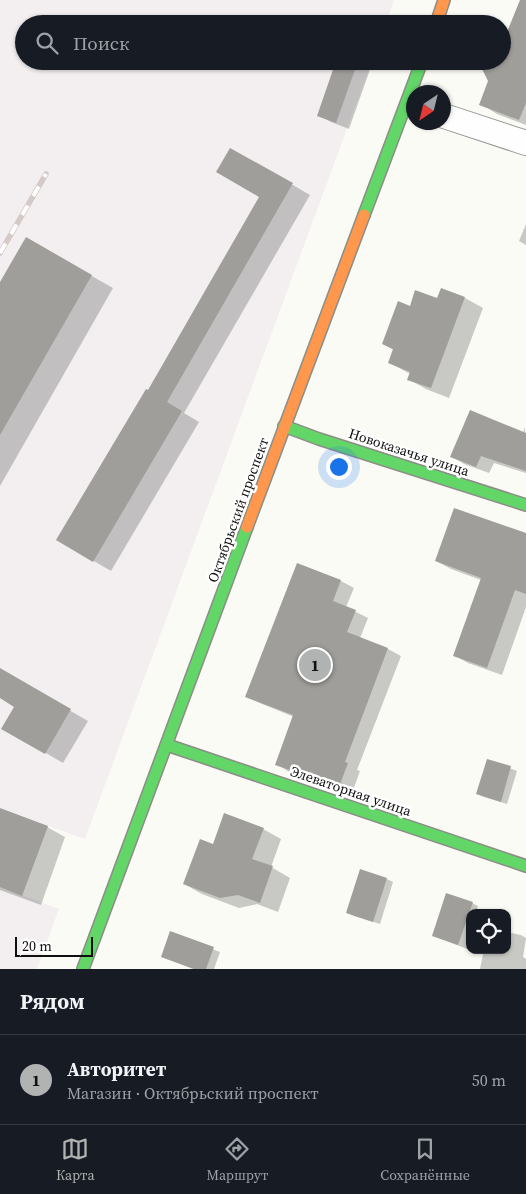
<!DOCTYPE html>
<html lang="ru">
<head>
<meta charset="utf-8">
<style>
  body { margin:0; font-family:"Source Serif 4",serif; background:#242831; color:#f1f3f6 }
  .controls { position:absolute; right:15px; bottom:15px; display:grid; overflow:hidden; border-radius:10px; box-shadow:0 1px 4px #0004 }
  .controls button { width:45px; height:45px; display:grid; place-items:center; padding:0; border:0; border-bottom:1px solid #363941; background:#171b24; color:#f1f3f6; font:25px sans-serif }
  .compass { position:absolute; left:406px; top:85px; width:45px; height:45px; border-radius:50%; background:#171b24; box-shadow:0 1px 4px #0004; rotate:215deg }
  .scale { position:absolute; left:15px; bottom:12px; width:78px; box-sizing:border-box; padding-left:5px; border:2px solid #0f0f0f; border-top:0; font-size:14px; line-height:18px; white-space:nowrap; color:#0f0f0f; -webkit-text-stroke:4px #fff; paint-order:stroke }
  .you { position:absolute; left:338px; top:466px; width:18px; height:18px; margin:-12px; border:4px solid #fff; border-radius:50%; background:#1a73e8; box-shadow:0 0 0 8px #1a73e833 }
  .badge { display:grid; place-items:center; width:32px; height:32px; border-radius:50%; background:#b1b2b2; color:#111; font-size:16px; font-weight:700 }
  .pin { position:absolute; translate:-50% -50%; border:2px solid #fff; box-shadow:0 1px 5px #0006 }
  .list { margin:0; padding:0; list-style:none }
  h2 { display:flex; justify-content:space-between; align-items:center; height:65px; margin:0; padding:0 20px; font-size:21px }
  h2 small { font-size:16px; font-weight:400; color:#9ea1a6 }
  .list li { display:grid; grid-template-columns:32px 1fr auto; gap:15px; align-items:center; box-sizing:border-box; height:90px; padding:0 20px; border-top:1px solid #363941 }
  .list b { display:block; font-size:19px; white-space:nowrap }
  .list p { margin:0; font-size:16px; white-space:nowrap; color:#9ea1a6 }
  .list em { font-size:16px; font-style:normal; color:#9ea1a6 }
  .icon { flex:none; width:28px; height:28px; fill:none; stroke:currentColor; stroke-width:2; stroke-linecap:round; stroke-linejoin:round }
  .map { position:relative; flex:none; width:526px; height:969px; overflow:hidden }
  .search { position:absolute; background:#171b24; box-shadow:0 1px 4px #0004; left:15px; right:15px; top:15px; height:55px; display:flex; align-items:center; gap:12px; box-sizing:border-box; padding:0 18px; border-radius:28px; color:#9ea1a6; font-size:19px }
  .sheet { height:155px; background:#171b24 }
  nav { display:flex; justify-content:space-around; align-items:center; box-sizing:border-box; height:70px; border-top:1px solid #363941; background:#171b24; font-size:14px; color:#9ea1a6 }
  nav a { display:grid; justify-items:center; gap:2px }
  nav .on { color:#b1b2b2 }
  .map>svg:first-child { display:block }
  .industrial { fill:#f3eff0 }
  .shadow { fill:#0003 }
  .building { fill:#9f9e9a }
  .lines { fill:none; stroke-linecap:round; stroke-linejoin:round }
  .street-casing { stroke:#959593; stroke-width:26 }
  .fast-casing { stroke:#8c8c89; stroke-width:14 }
  .slow-casing { stroke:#8c8c89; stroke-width:14 }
  .street { stroke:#fefefe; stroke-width:24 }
  .fast { stroke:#63d668; stroke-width:11 }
  .slow { stroke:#ff974d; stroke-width:11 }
  .rail-casing { stroke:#d6cac7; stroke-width:5.5 }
  .rail { stroke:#fff; stroke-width:4; stroke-dasharray:11; stroke-linecap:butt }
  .labels { text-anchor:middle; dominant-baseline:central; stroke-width:5; stroke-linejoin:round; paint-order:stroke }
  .street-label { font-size:14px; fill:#0f0f0f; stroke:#fff }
</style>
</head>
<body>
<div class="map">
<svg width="526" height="969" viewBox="0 0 526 969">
  <rect width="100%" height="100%" fill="#fbfbf5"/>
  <!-- industrial -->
  <polygon class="industrial" points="0,0 394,0 386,24 24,24 24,61 372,61 85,839 48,826 22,895 59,909 37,969 0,969"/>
  <!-- shadow -->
  <g class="shadow">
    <polygon points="521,0 526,0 526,125 497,114 481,104 502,61 508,34"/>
    <polygon points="337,61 373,61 349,129 331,122 318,115"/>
    <polygon points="231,149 310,195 184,413 199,422 111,571 58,540 148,392 261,196"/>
    <polygon points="526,224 526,245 519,241"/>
    <polygon points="26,239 113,288 0,486 0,285"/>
    <polygon points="442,289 465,298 483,308 449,398 426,389 408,379 410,374 390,363 394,350 383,344 410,307 438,300"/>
    <polygon points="525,427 526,473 494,463 489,473 464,464 452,456 523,433"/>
    <polygon points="526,535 526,607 502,675 468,663 454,655 481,580 451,569 436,561"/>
    <polygon points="298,564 341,581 354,588 346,607 368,618 360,638 388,649 401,656 357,770 360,771 352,793 289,772 277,764 294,717 260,703 247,696"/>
    <polygon points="0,670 88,721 63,763 3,728 16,706 0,697"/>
    <polygon points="488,760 517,771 507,804 484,797 477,794"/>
    <polygon points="0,809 47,827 65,837 41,905 0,890"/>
    <polygon points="263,829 281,839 271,867 290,878 278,912 257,904 239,908 202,894 184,884 214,846"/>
    <polygon points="387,879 393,882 380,924 354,916 348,913"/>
    <polygon points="472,903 478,906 476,913 470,913 470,950 433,936"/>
    <polygon points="507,932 521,935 526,938 523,957 526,959 526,969 480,969 483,954 472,950 507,950"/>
    <polygon points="171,933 220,952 214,969 193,969 162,957"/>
  </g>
  <!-- building -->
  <g class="building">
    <polygon points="520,0 526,0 526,103 519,120 479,105 488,81 478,61 502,61 502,30 507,32"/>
    <polygon points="336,61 358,61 336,123 317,116"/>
    <polygon points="230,148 293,183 167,402 182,411 93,562 56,540 146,389 148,390 259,197 216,172"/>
    <polygon points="26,237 92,275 0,435 0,282"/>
    <polygon points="441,288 465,297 431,388 407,380 410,372 388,363 393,349 382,344 398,301 410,306 415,290 437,298"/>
    <polygon points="470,410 526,433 526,471 481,456 476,467 450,457"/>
    <polygon points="454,508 526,533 526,594 515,590 487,668 453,656 481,578 435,561"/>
    <polygon points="297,563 341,580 333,601 356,610 347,632 388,648 345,762 348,763 339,787 275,765 293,715 245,697"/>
    <polygon points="0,668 71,709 45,754 1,729 14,707 0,698"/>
    <polygon points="487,759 511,766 501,802 476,794"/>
    <polygon points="0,808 48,826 22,896 0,887"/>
    <polygon points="224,813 264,828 252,859 273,866 260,903 238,895 220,898 183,884 200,839 213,844"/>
    <polygon points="360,869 387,878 373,922 346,913"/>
    <polygon points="446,893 473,902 458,945 432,936"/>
    <polygon points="170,931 214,947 206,969 194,969 161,957"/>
  </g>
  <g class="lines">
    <defs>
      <polyline id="street" points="444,116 526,143"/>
      <g id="fast">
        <polyline points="364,215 422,61"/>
        <polyline points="284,426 319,439 526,505"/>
        <polyline points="167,745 526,866"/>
        <polyline points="83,969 247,527"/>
      </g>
      <g id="slow">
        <polyline points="436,24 444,0"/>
        <polyline points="247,527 364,215"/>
      </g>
    </defs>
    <!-- street casing -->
    <use href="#street" class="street-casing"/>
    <!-- fast casing -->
    <use href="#fast" class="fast-casing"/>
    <!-- slow casing -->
    <use href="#slow" class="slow-casing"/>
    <!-- street -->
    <use href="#street" class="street"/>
    <!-- fast -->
    <use href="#fast" class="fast"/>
    <!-- slow -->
    <use href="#slow" class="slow"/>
    <defs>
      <polyline id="rail" points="0,253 46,174"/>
    </defs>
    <!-- rail casing -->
    <use href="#rail" class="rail-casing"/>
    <!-- rail -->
    <use href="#rail" class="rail"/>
  </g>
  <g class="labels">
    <!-- street labels -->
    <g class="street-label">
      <text transform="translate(409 452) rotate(18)">Новоказачья улица</text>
      <text transform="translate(238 510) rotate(-70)">Октябрьский проспект</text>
      <text transform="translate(351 791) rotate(19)">Элеваторная улица</text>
    </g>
  </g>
</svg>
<div class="controls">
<button><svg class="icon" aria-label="locate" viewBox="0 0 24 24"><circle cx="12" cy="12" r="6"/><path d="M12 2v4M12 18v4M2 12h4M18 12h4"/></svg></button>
</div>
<svg class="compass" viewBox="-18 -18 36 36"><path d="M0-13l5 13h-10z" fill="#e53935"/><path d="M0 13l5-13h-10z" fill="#9ea1a6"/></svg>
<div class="scale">20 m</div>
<div class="you"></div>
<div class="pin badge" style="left:315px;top:665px">1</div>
<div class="search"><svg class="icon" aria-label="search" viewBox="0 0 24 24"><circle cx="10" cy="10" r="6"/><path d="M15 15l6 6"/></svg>Поиск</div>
</div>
<section class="sheet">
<h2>Рядом<small></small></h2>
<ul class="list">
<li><span class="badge">1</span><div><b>Авторитет</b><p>Магазин · Октябрьский проспект</p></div><em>50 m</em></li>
</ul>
</section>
<nav>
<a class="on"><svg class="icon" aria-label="map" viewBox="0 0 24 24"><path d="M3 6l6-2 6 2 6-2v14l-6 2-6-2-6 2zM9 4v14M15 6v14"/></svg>Карта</a>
<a><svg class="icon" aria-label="directions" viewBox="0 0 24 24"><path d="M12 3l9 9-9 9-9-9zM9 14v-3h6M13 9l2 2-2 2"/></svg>Маршрут</a>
<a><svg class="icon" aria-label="saved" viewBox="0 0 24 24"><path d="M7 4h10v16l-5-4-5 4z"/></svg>Сохранённые</a>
</nav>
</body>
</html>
